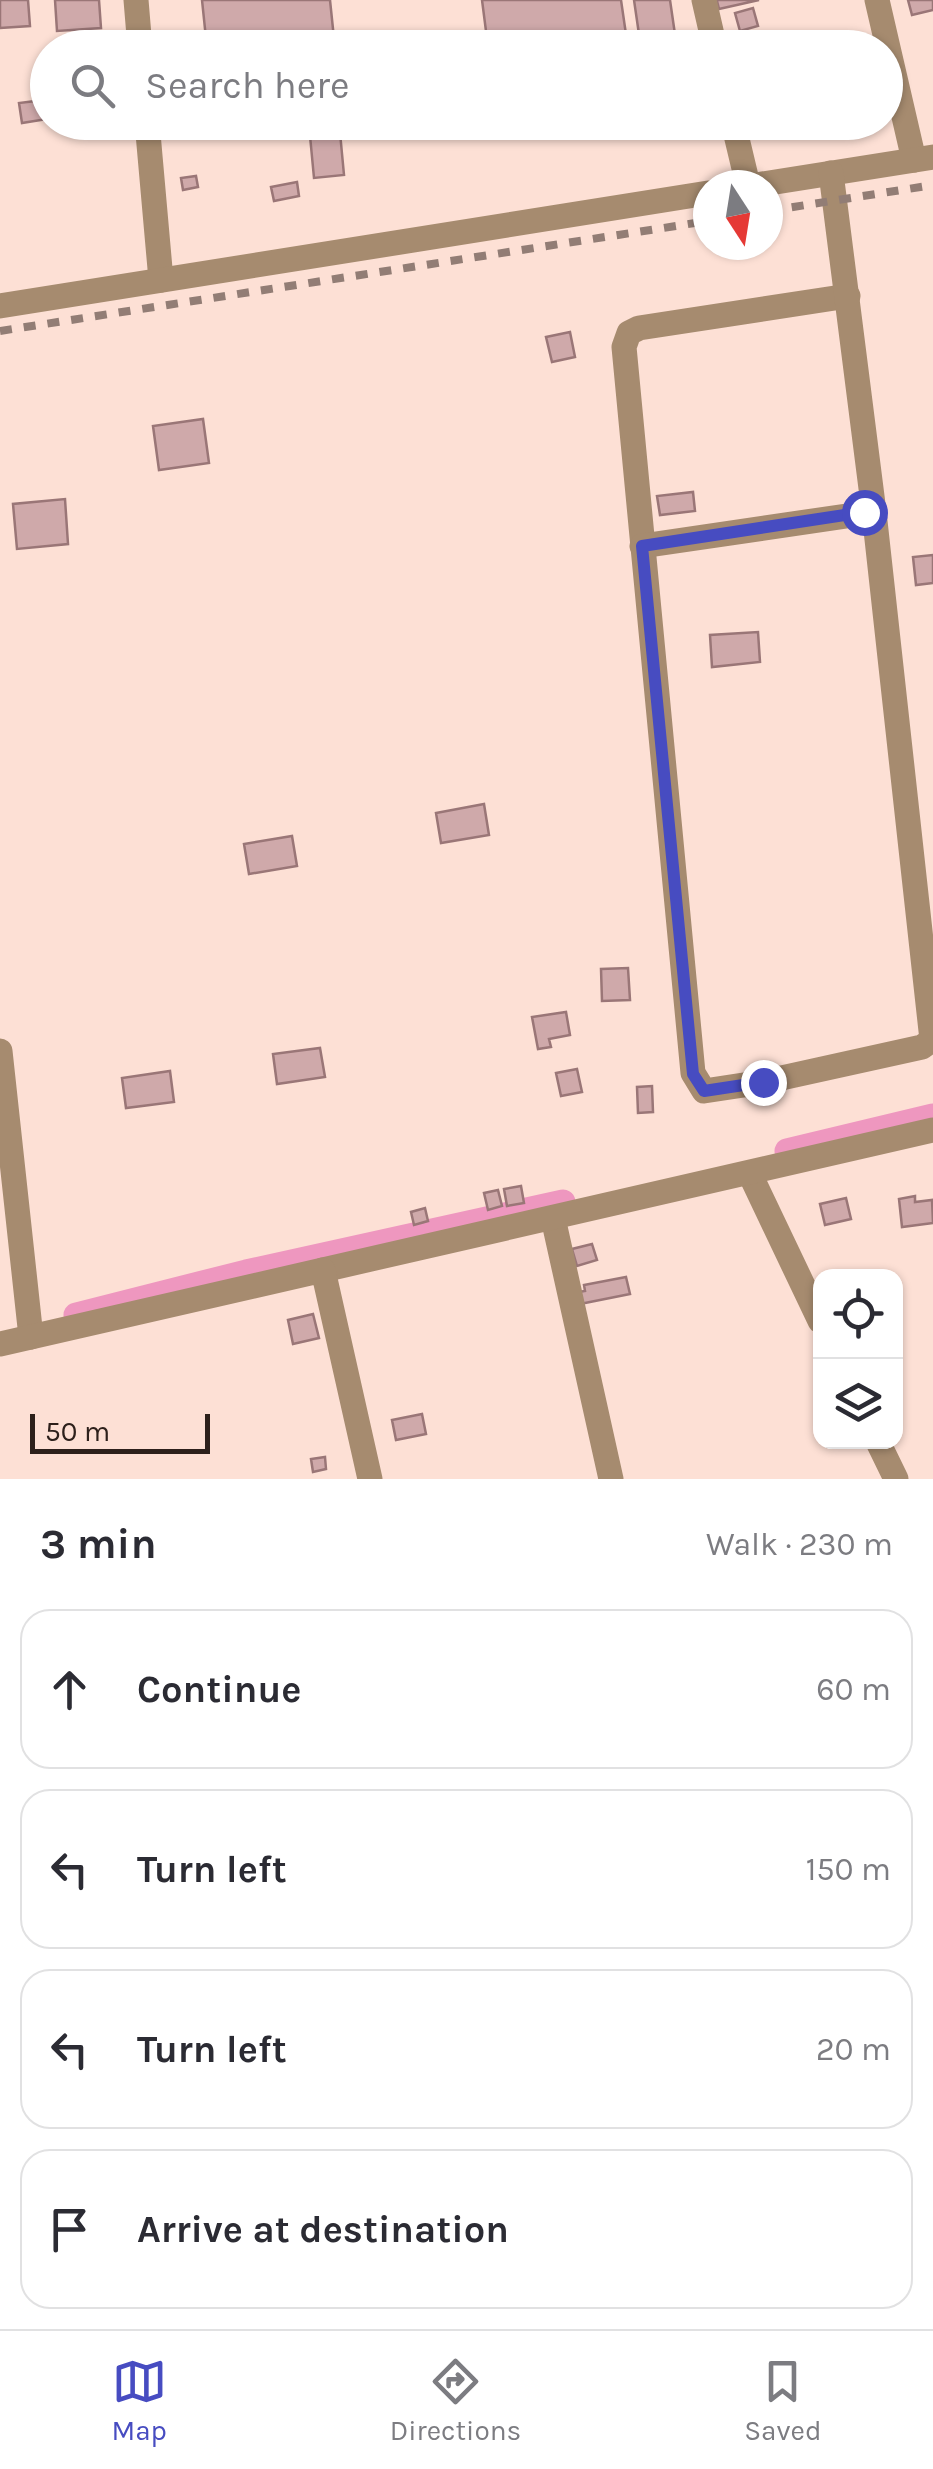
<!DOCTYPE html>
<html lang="en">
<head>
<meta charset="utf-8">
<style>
  body { margin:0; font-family:Karla,sans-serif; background:#f7f7f7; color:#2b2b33 }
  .controls { position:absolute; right:30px; bottom:30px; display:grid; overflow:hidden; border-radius:20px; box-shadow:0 2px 8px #0004 }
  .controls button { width:90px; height:90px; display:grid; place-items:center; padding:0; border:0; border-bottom:2px solid #e1e1e2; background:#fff; color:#2b2b33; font:50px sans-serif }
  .compass { position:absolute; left:693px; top:170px; width:90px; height:90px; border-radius:50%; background:#fff; box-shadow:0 2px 8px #0004; rotate:168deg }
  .scale { position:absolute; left:30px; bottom:25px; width:180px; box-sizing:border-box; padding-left:10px; border:5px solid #2d201b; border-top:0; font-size:28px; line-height:35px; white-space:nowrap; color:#2d201b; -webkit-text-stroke:8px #fde0d5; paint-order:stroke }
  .stop { position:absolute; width:30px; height:30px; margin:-22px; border:8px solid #474cc1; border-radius:50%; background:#fff }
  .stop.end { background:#474cc1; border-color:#fff; box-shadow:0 2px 10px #0008 }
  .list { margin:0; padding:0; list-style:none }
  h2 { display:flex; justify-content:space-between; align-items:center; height:130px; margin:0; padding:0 40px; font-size:42px }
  h2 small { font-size:32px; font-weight:400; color:#7c7c81 }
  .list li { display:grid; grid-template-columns:65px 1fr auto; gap:30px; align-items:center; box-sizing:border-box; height:160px; margin:0 20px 20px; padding:0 20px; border:2px solid #e1e1e2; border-radius:30px }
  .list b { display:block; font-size:38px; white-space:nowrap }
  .list em { font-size:32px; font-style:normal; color:#7c7c81 }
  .icon { flex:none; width:55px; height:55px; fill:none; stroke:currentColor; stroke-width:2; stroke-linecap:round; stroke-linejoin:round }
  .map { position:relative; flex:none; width:933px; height:1479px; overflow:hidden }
  .search { position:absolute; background:#fff; box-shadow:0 2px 8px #0004; left:30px; right:30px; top:30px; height:110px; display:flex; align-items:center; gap:25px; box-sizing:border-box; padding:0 35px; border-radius:55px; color:#7c7c81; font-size:38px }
  .sheet { height:850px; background:#fff }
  nav { display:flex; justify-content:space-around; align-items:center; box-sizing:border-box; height:140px; border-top:2px solid #e1e1e2; background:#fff; font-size:28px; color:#7c7c81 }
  nav a { display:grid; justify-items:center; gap:5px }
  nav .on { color:#474cc1 }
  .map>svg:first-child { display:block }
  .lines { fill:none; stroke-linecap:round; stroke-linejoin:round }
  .canal { stroke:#ee97bf; stroke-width:25 }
  .building { fill:#cfa9aa; stroke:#9a7677; stroke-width:2.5 }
  .minor { stroke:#a68b6f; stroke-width:25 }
  .rail { stroke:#927d75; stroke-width:8; stroke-dasharray:12 12; stroke-linecap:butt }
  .route { stroke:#474cc1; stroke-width:12 }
</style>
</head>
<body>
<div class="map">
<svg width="933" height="1479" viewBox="0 0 933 1479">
  <rect width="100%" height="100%" fill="#fde0d5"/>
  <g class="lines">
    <!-- canal -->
    <g class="canal">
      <polyline points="787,1151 933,1116"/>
      <polyline points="76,1315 246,1272 563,1202"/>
    </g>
  </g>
  <!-- building -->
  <g class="building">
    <polygon points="0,0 28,0 30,26 0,28"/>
    <polygon points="55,0 99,0 101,28 57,31"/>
    <polygon points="202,0 330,0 335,48 207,48"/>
    <polygon points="482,0 621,0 628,48 474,48 472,33 486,31"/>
    <polygon points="634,0 670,0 677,48 641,48"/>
    <polygon points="706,0 759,0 719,9 717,1 707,4"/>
    <polygon points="908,0 933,0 933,10 912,15"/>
    <polygon points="753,8 758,26 740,31 735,13"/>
    <polygon points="758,36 760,47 729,48 728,40"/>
    <polygon points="44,100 47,119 22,123 19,103"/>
    <polygon points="339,122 344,175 314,178 309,125"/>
    <polygon points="196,176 198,187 183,190 181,178"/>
    <polygon points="297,182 299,196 274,201 271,187"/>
    <polygon points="570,332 575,357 552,362 546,337"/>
    <polygon points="203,419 209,463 159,470 153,426"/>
    <polygon points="693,492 695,511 660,515 657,496"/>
    <polygon points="65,499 68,544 17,549 13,504"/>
    <polygon points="933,555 933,583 916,585 913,557"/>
    <polygon points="758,632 760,662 712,667 710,635"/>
    <polygon points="484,804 489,835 441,843 436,813"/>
    <polygon points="292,836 297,866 249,874 244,844"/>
    <polygon points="628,968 630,1000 602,1001 601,969"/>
    <polygon points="566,1012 570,1035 549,1039 551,1047 538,1049 532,1017"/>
    <polygon points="320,1048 325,1077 277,1084 273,1054"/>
    <polygon points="577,1069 582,1092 561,1096 556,1073"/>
    <polygon points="170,1071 174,1102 126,1108 122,1078"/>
    <polygon points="652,1086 653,1112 638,1113 637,1087"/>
    <polygon points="521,1186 524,1203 507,1206 504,1189"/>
    <polygon points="498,1190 502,1206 488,1210 484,1193"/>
    <polygon points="915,1196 915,1202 932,1200 933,1223 902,1227 899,1199"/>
    <polygon points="846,1198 851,1219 825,1225 820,1204"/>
    <polygon points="425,1208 428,1221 414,1225 411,1212"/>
    <polygon points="592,1244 597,1260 577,1266 572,1249"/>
    <polygon points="626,1277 630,1294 580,1304 578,1292 585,1291 584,1285"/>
    <polygon points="313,1314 319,1338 293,1344 288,1320"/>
    <polygon points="422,1414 426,1434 396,1440 392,1420"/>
    <polygon points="325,1457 326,1469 313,1472 311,1459"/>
  </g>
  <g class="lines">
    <!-- minor -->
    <g class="minor">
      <polyline points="136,0 140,48"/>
      <polyline points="704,0 715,48"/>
      <polyline points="877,0 914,160"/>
      <polyline points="147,122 161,280"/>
      <polyline points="733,122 748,185"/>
      <polyline points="756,185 933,157"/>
      <polyline points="848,296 639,328 629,333 624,347 693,1073 704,1091 763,1082 922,1047 932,1040 874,512"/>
      <polyline points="0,306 708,193"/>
      <polyline points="642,546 874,512 831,173"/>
      <polyline points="0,1051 31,1337"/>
      <polyline points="750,1174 820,1321"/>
      <polyline points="553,1218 611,1479"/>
      <polyline points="323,1270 933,1130"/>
      <polyline points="0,1344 323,1270 370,1479"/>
      <polyline points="878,1442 896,1479"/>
    </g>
    <!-- rail -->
    <g class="rail">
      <polyline points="768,211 933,185"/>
      <polyline points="0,331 708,221"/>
    </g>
  </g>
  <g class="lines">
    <!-- route -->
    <polyline class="route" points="763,1082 704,1091 693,1074 642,546 864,512"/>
  </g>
</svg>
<div class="controls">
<button><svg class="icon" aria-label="locate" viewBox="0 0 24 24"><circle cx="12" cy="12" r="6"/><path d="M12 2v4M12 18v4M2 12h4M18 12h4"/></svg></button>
<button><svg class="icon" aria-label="layers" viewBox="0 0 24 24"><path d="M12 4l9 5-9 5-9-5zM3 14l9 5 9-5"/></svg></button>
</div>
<svg class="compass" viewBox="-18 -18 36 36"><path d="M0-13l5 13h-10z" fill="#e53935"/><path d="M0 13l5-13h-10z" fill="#7c7c81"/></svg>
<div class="scale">50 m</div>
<div class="stop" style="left:864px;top:512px"></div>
<div class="stop end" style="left:763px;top:1082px"></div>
<div class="search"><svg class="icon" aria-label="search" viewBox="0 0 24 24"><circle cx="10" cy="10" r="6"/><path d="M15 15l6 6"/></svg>Search here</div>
</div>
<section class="sheet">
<h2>3 min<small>Walk · 230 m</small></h2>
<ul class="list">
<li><svg class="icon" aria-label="ahead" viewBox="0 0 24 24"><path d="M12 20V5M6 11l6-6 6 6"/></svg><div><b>Continue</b></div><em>60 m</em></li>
<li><svg class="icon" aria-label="left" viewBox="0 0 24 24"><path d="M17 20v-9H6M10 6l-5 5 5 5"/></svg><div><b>Turn left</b></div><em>150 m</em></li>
<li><svg class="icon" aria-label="left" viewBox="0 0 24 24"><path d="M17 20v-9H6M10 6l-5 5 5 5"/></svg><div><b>Turn left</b></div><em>20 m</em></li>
<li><svg class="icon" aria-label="arrive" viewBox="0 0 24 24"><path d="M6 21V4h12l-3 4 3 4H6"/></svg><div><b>Arrive at destination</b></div></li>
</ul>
</section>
<nav>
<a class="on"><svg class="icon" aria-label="map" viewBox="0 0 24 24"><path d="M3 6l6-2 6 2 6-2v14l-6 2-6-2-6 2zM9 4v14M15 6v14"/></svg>Map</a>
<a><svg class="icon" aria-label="directions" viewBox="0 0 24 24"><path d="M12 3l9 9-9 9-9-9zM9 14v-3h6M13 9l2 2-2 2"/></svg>Directions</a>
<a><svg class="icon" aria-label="saved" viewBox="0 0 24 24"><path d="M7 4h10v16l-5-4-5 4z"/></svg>Saved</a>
</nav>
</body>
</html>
